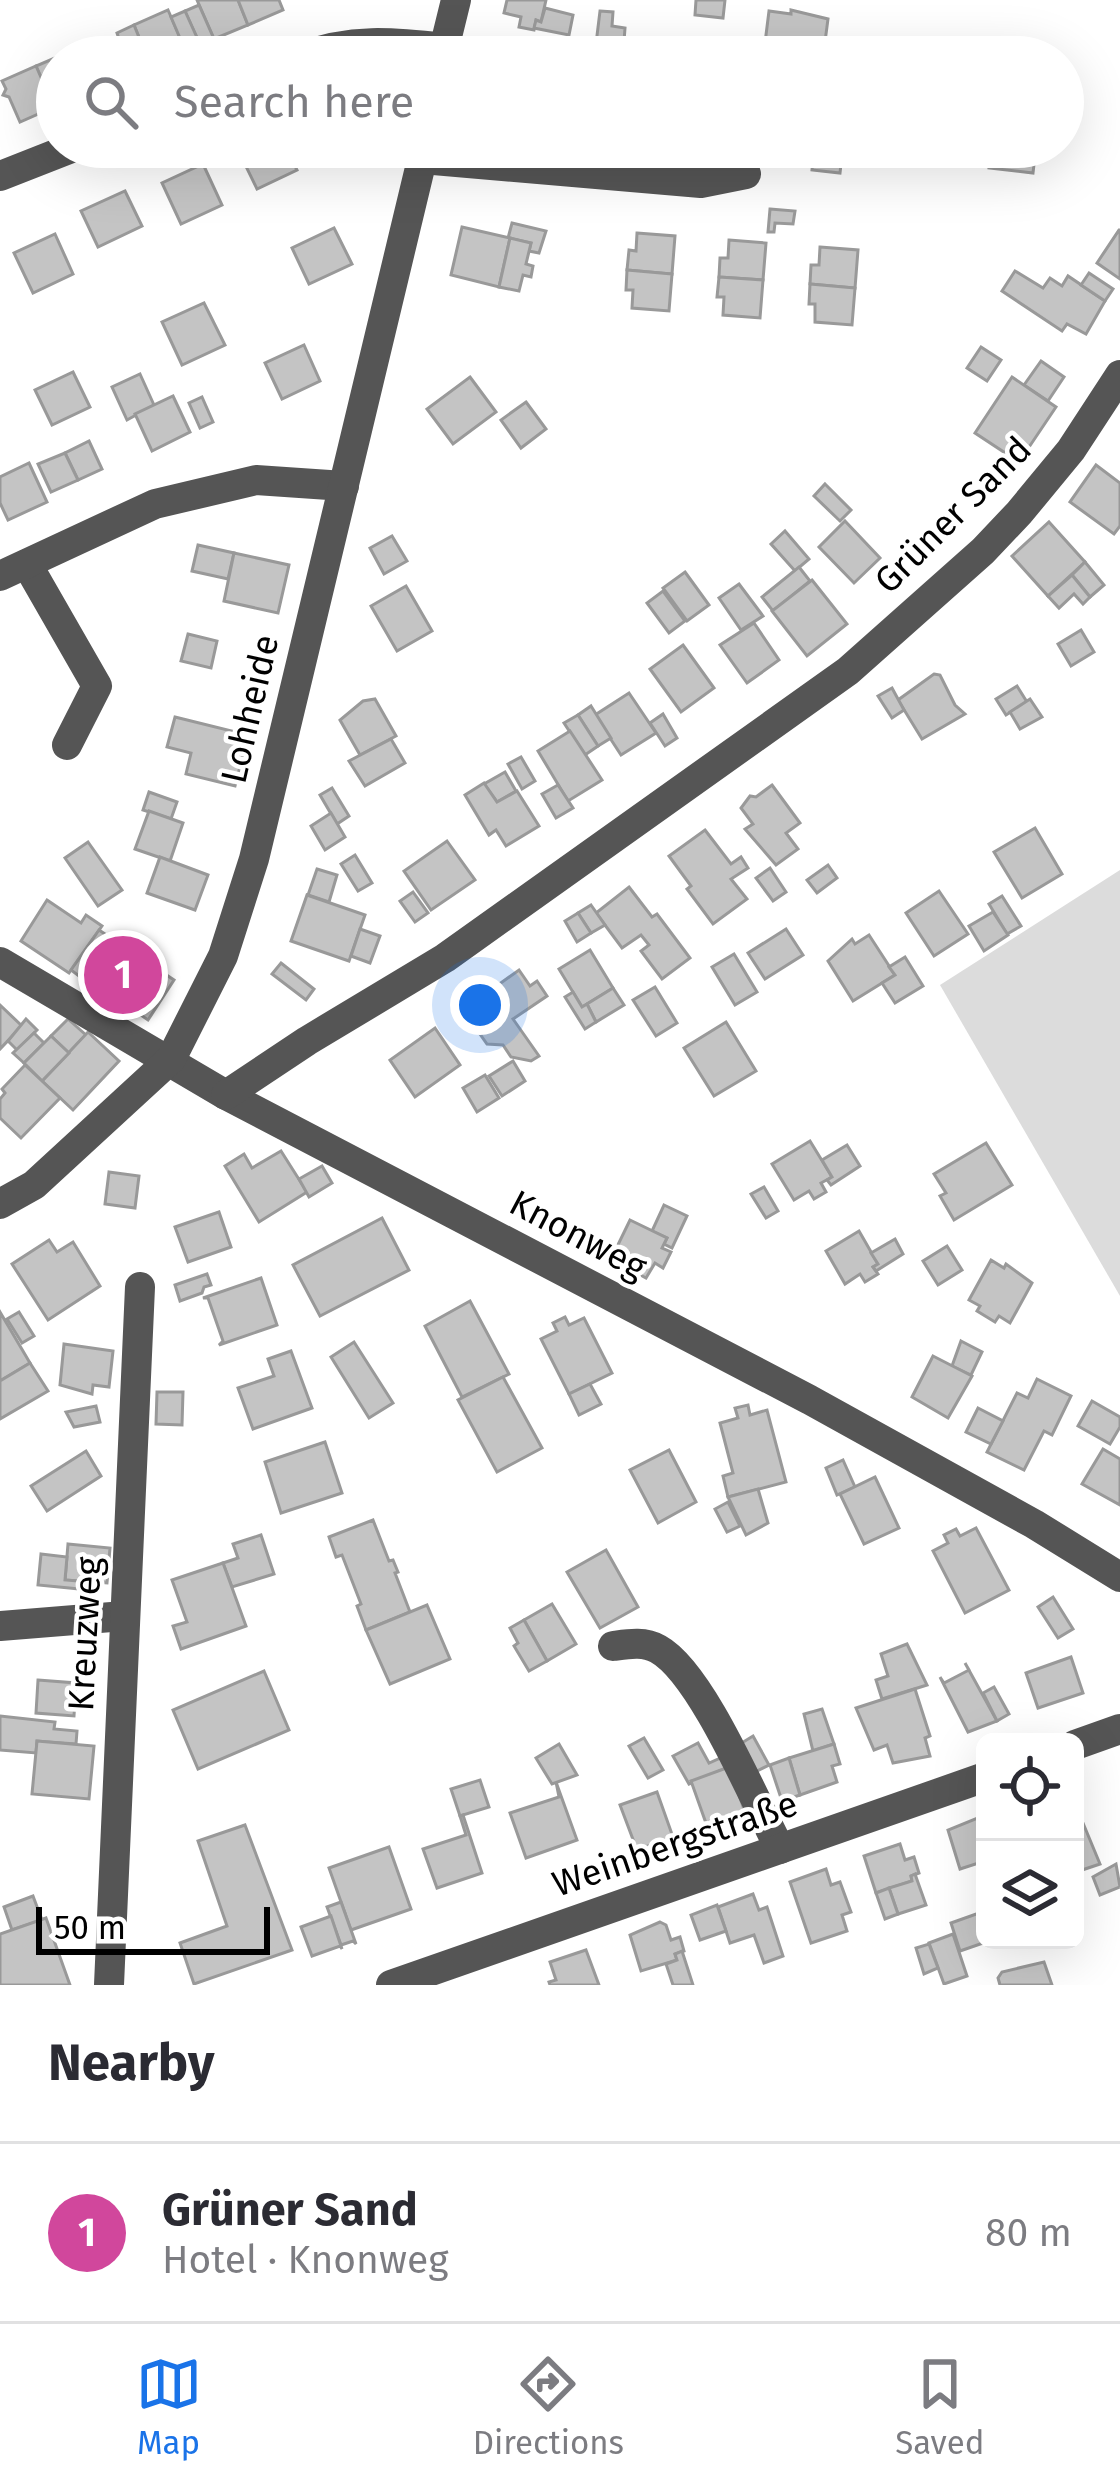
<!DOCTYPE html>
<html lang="en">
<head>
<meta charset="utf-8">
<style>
  body { margin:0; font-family:"Fira Sans",sans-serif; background:#f2f2f3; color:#2b2b33 }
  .controls { position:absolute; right:36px; bottom:36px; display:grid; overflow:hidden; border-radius:18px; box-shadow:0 12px 48px #0002 }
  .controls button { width:108px; height:108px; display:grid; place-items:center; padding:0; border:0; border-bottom:3px solid #e1e1e2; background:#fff; color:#2b2b33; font:60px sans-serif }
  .scale { position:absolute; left:36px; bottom:30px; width:234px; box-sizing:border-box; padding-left:12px; border:6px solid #000; border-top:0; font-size:33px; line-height:42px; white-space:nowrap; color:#000; -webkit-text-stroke:9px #fff; paint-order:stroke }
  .you { position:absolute; left:480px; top:1005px; width:42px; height:42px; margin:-30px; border:9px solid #fff; border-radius:50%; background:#1a73e8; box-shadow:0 0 0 18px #1a73e833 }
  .badge { display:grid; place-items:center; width:78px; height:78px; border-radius:50%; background:#1a73e8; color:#fff; font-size:39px; font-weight:700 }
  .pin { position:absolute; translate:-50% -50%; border:6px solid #fff; box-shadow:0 3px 12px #0006 }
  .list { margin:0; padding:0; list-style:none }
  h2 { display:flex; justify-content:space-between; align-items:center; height:156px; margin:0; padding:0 48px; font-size:51px }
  h2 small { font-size:39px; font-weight:400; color:#7c7c81 }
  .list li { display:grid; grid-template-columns:78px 1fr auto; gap:36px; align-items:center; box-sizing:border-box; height:180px; padding:0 48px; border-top:3px solid #e1e1e2 }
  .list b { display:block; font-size:45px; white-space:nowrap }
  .list p { margin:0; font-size:39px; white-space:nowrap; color:#7c7c81 }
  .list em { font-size:39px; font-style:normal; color:#7c7c81 }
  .icon { flex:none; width:66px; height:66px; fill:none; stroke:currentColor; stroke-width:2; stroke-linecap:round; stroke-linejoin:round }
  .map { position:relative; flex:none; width:1120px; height:1985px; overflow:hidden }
  .search { position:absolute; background:#fff; box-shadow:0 12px 48px #0002; left:36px; right:36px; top:36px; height:132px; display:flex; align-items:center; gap:30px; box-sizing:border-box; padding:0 42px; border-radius:66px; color:#7c7c81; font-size:45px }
  .sheet { height:336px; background:#fff }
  nav { display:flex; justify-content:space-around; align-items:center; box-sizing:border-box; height:168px; border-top:3px solid #e1e1e2; background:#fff; font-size:33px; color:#7c7c81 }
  nav a { display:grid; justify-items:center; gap:6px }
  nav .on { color:#1a73e8 }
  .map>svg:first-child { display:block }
  .green { fill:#dcdcdc }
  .building { fill:#c4c4c4; stroke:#999; stroke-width:3 }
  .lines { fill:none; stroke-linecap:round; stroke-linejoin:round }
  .minor { stroke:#555; stroke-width:30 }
  .labels { text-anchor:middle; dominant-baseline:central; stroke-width:9; stroke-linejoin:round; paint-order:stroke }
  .street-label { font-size:36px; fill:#000; stroke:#fff }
</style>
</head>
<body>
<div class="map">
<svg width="1120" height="1985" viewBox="0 0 1120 1985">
  <rect width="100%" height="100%" fill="#fff"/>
  <!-- green -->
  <polygon class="green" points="1120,870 1120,1296 940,985"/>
  <!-- building -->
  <g class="building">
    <polygon points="197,0 238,0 248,25 214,39"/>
    <polygon points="238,0 279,0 283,10 248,25"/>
    <polygon points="507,0 546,0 541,22 536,20 534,30 519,27 521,17 504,13"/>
    <polygon points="696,0 725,0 723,18 695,15"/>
    <polygon points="199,5 214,39 200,45 185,11"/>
    <polygon points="545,8 573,15 569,35 534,28 536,20 541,22"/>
    <polygon points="168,10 186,51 172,57 147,57 134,25"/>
    <polygon points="791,10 828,19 823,57 764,51 769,11 791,14"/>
    <polygon points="185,11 204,53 194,57 188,57 171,17"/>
    <polygon points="600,11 613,12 612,26 625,28 623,55 595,52"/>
    <polygon points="134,25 147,57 107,57 102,46 119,39 117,33"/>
    <polygon points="57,57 57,106 54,107 36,66"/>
    <polygon points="36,66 54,107 20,122 9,97 3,95 6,89 2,81"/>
    <polygon points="286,147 297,170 257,189 237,148"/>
    <polygon points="642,147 669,150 668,164 640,161"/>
    <polygon points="814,147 843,147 840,173 812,170"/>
    <polygon points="991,147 1036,147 1033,173 989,168"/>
    <polygon points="203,164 222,205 181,224 162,183"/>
    <polygon points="125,191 142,226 98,247 81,211"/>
    <polygon points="770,209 795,211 793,224 775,223 774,232 768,232"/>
    <polygon points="512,223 546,231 539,253 529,251 531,243 508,238"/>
    <polygon points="462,227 510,238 499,287 451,275"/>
    <polygon points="334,228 352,264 309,284 292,248"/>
    <polygon points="1119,230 1120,230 1120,279 1097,263"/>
    <polygon points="637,233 675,236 672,274 627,270 629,250 636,251"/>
    <polygon points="55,234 73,274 33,293 14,253"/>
    <polygon points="510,238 531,243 526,264 533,266 531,277 523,275 519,291 499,287"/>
    <polygon points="729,240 766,243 763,280 719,277 720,258 728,258"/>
    <polygon points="820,247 858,250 855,288 810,284 811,265 819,265"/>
    <polygon points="627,270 672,274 669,311 632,308 633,290 626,290"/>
    <polygon points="1015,271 1043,288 1050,278 1062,286 1068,276 1105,301 1086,334 1067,324 1062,331 1002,291"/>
    <polygon points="1089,273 1113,289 1105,301 1081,285"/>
    <polygon points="719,277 763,280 760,318 723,315 724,297 717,297"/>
    <polygon points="810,284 855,288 852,325 815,322 815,304 809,304"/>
    <polygon points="204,303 225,345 182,365 162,322"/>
    <polygon points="304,345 320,381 282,399 265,363"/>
    <polygon points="981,347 1001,360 987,381 967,368"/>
    <polygon points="1041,361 1064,377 1048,401 1024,385"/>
    <polygon points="73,372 90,407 52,425 35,390"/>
    <polygon points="140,374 154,405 127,420 112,387"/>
    <polygon points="470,377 496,412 453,444 427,409"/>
    <polygon points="1012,377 1056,407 1019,462 975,433"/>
    <polygon points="173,396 190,432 152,451 135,414"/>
    <polygon points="202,397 213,422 200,428 189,403"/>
    <polygon points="526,402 546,429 521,448 501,420"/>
    <polygon points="89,441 102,469 78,480 65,453"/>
    <polygon points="65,453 78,480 51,492 38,464"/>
    <polygon points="29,463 47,502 8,520 0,503 0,477"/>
    <polygon points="1096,465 1120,483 1120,526 1114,534 1070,502"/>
    <polygon points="825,484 851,510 840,521 814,496"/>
    <polygon points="845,521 880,558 854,583 819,547"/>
    <polygon points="1049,522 1085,562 1048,596 1012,556"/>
    <polygon points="785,531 809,559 795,571 771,544"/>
    <polygon points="392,536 407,561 384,574 370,548"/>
    <polygon points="198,545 234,553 228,579 192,571"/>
    <polygon points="234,553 289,565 278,613 224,601"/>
    <polygon points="1085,562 1104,585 1090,597 1072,575"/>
    <polygon points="799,567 810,581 773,611 762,597"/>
    <polygon points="685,572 709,605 687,621 663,588"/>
    <polygon points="1072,575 1090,597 1083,604 1074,594 1059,608 1048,596"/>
    <polygon points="812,580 847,624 807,656 772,611"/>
    <polygon points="739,584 763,616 741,630 719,598"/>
    <polygon points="406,586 432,631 397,651 371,606"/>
    <polygon points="663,591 685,621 669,633 647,603"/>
    <polygon points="754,623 779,660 747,683 720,645"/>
    <polygon points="1081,630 1094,652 1071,666 1058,644"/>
    <polygon points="188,634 217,641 211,668 181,661"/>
    <polygon points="683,645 714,688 681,712 650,669"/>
    <polygon points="934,674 940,675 955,705 965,714 922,739 898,700"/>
    <polygon points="1017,686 1027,702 1006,715 996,699"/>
    <polygon points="892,688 904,710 892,718 878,696"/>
    <polygon points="629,693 656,733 621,755 595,715"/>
    <polygon points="375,699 396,736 360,755 340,720 363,701"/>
    <polygon points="1030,699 1042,717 1020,729 1010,712"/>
    <polygon points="591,706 611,738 598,746 578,715"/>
    <polygon points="663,714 677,738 665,746 650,723"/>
    <polygon points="578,715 598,746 585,755 564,723"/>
    <polygon points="175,717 248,735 235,786 186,774 191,753 167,747"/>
    <polygon points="570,731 602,780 568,801 538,751"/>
    <polygon points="391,739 405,763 365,786 349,761"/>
    <polygon points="521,757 535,781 522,789 508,764"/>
    <polygon points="505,772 516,791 497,802 484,784"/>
    <polygon points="484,783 497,802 517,791 539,826 506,846 496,830 489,835 465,795"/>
    <polygon points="558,785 573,808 556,818 542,794"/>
    <polygon points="772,785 800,823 786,833 798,849 776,865 745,829 753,824 741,808 750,796 756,797"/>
    <polygon points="332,788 349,816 337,824 320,795"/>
    <polygon points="149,792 177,802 171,819 143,810"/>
    <polygon points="149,811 183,823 170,861 135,849"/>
    <polygon points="331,813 345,837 325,850 311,826"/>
    <polygon points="1035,828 1062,874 1022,898 994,852"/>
    <polygon points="705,830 731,864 741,857 748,868 731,879 747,899 713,924 687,889 691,886 669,856"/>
    <polygon points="447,841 475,880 431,910 404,871"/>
    <polygon points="88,842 122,890 98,906 65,858"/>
    <polygon points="355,855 372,883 358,891 341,864"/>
    <polygon points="160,857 208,875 195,910 147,893"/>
    <polygon points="828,865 837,878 817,893 807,880"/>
    <polygon points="770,868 786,892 773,901 756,878"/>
    <polygon points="317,869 337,875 329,902 308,895"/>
    <polygon points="629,887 652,917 657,914 690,958 662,979 641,951 649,945 641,935 622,948 596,913"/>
    <polygon points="939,891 968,934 934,956 906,913"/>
    <polygon points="413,892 428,913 415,922 400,901"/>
    <polygon points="307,895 365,915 349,961 291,941"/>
    <polygon points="1002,896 1021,926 1007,934 989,904"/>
    <polygon points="47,900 81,923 86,915 102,926 69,973 21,941"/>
    <polygon points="591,905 605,925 591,933 578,913"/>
    <polygon points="993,912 1008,935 984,951 969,926"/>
    <polygon points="578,913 591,933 577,942 565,921"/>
    <polygon points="360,929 380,936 370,963 351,956"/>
    <polygon points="786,929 803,955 765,979 748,953"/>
    <polygon points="99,930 174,980 148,1020 115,997 112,1001 71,970"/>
    <polygon points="869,935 895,975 853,1001 828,961 852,939 855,944"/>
    <polygon points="590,950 613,988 582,1007 559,969"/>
    <polygon points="734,954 757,992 735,1005 712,967"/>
    <polygon points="905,957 923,986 895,1003 882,983 895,975 889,967"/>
    <polygon points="281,963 314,989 306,1000 272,974"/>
    <polygon points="519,970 530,986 537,981 547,996 513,1019 539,1056 531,1061 511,1057 503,1045 487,1044 463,1010"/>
    <polygon points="655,987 677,1023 656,1036 633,1000"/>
    <polygon points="613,988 624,1005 596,1022 587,1004"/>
    <polygon points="573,992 582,1007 587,1004 596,1022 585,1029 565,997"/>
    <polygon points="0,1005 22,1026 0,1049"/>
    <polygon points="26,1019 37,1030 17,1050 8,1041"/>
    <polygon points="68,1019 86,1035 69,1053 51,1036"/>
    <polygon points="726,1022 756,1071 714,1096 684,1048"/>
    <polygon points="435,1028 460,1065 415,1097 390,1060"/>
    <polygon points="88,1032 119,1061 73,1110 42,1081"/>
    <polygon points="34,1033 44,1043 24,1063 13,1053"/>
    <polygon points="51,1036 69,1053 42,1081 24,1063"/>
    <polygon points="513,1061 525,1081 502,1096 489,1076"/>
    <polygon points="25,1065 60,1098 21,1138 0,1118 0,1099 5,1093 2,1089"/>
    <polygon points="485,1075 499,1098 477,1112 463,1088"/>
    <polygon points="810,1141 832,1177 821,1183 826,1192 814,1199 809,1191 794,1200 772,1164"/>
    <polygon points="986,1143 1012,1185 954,1220 940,1196 946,1193 934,1174"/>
    <polygon points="847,1145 860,1166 831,1185 827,1180 832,1177 822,1160"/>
    <polygon points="281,1151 307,1192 259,1222 225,1166 244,1154 252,1168"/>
    <polygon points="322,1166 332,1183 309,1197 299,1179"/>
    <polygon points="109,1172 139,1176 135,1208 105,1204"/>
    <polygon points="764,1187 778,1211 766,1218 751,1194"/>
    <polygon points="664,1205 687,1216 672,1248 664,1244 667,1238 652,1231"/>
    <polygon points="219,1212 231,1247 188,1262 175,1227"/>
    <polygon points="382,1218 409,1270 320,1316 293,1265"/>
    <polygon points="630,1220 667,1238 662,1248 671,1252 663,1268 655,1263 646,1278 611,1259"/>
    <polygon points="859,1231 878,1264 873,1267 878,1274 865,1282 860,1274 845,1284 826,1251"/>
    <polygon points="895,1239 903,1254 876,1271 873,1267 878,1264 871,1253"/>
    <polygon points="49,1240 57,1252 73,1242 100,1286 48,1320 12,1264"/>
    <polygon points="947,1246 962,1270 938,1285 923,1261"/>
    <polygon points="991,1260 1004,1268 1006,1264 1032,1283 1010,1323 999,1316 995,1322 977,1311 980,1306 969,1300"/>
    <polygon points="207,1274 211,1285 204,1287 202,1293 180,1301 175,1285"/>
    <polygon points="261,1278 277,1325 219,1345 223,1341 208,1298 203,1298"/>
    <polygon points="470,1301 509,1374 462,1397 425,1326"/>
    <polygon points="0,1312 30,1363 0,1381"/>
    <polygon points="19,1312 34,1336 22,1343 7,1319"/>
    <polygon points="565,1317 569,1325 584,1318 612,1373 569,1394 541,1339 557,1331 553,1323"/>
    <polygon points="961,1341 982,1352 971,1375 952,1366"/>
    <polygon points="354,1342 393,1403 369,1418 331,1357"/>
    <polygon points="64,1344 113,1351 109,1387 93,1385 92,1394 60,1385"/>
    <polygon points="291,1351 312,1408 253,1429 238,1388 274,1376 268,1359"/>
    <polygon points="933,1356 972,1376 948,1418 912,1397"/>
    <polygon points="30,1363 48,1391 0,1419 0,1381"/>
    <polygon points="503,1377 542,1448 497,1472 458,1400"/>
    <polygon points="1037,1379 1071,1396 1052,1435 1044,1431 1024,1470 987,1452 1017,1393 1028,1398"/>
    <polygon points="590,1384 601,1404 579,1415 569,1394"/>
    <polygon points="157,1392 183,1392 182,1425 156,1424"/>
    <polygon points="1092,1401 1120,1417 1120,1427 1110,1444 1078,1426"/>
    <polygon points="748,1405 750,1415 767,1410 786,1482 728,1497 723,1476 733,1473 720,1423 738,1418 735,1408"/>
    <polygon points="96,1406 100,1422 74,1427 66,1412"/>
    <polygon points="978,1408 1003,1421 991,1444 966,1432"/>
    <polygon points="325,1442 342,1493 281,1513 265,1462"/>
    <polygon points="1103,1449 1120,1459 1120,1505 1082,1484"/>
    <polygon points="669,1450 696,1502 658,1523 630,1470"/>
    <polygon points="86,1451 101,1476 47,1511 31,1486"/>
    <polygon points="843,1460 855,1487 837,1495 826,1468"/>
    <polygon points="875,1477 899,1528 864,1544 840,1494"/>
    <polygon points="758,1489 768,1523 746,1535 728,1497"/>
    <polygon points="728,1502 740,1526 727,1532 715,1509"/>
    <polygon points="373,1520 389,1561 393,1560 398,1572 395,1573 410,1612 366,1630 357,1606 361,1604 342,1555 336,1557 329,1537"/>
    <polygon points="976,1528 1009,1590 965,1613 933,1551 948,1543 944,1535 956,1529 960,1536"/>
    <polygon points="261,1535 274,1574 232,1587 223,1563 238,1558 233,1544"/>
    <polygon points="68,1544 110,1548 107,1583 65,1580"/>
    <polygon points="606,1550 638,1607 600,1628 567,1572"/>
    <polygon points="41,1554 67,1557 65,1580 90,1582 90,1590 38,1585"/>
    <polygon points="223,1563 246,1626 181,1649 173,1626 187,1622 172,1580"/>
    <polygon points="1053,1597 1073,1629 1058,1638 1038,1607"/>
    <polygon points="552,1604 576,1644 547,1661 524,1620"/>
    <polygon points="427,1605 450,1659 390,1684 366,1630"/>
    <polygon points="524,1620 547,1661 529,1671 514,1646 518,1643 510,1628"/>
    <polygon points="907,1644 927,1685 882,1699 876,1680 888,1676 881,1654"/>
    <polygon points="1071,1657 1083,1693 1038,1708 1026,1673"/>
    <polygon points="965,1663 997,1721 968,1732 940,1677 944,1683 969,1670"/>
    <polygon points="264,1671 289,1730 198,1769 173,1710"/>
    <polygon points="38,1680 76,1683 74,1716 36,1713"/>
    <polygon points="994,1687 1009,1714 997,1721 983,1693"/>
    <polygon points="915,1689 930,1736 925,1738 930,1756 893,1763 887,1745 874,1750 856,1708"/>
    <polygon points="822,1709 834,1744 813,1751 804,1714"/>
    <polygon points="0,1716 55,1722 54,1729 77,1731 76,1744 37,1741 36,1753 0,1750"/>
    <polygon points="753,1736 769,1765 755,1772 740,1744"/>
    <polygon points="644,1738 663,1770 648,1778 629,1746"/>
    <polygon points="37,1741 94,1746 89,1799 32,1794"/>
    <polygon points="698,1743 709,1763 725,1756 729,1767 689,1784 673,1756"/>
    <polygon points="559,1744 577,1775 552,1784 536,1758"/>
    <polygon points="834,1744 840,1764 832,1766 837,1782 800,1795 789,1758"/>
    <polygon points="789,1758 800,1795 782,1801 770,1765"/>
    <polygon points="729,1767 745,1812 707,1826 691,1781"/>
    <polygon points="480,1780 489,1807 460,1816 451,1789"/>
    <polygon points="556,1782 577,1840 526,1858 510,1813 559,1797"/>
    <polygon points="657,1792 673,1837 637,1850 620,1805"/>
    <polygon points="463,1815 482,1873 437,1888 423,1849 466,1835 460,1816"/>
    <polygon points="980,1817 985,1818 985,1861 960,1869 948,1830"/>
    <polygon points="1083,1823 1100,1864 1082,1870 1075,1851 1075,1833 1079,1831 1077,1825"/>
    <polygon points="245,1825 292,1950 194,1984 180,1943 227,1926 198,1841"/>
    <polygon points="900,1844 905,1860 914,1857 919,1873 911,1876 912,1881 876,1893 864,1856"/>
    <polygon points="389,1847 411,1909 351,1930 329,1868"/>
    <polygon points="1116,1864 1120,1887 1100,1895 1093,1877"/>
    <polygon points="826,1869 831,1885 840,1882 851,1912 842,1915 847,1931 811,1943 790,1882"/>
    <polygon points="915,1874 926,1905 898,1914 889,1888 912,1881 911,1876"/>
    <polygon points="889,1888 898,1914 885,1919 876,1893"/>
    <polygon points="753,1894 759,1910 767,1907 783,1956 764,1963 754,1935 730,1943 718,1907"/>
    <polygon points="33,1896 42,1920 12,1930 4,1907"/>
    <polygon points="341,1902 356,1944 353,1941 341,1945 327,1907"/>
    <polygon points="717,1905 726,1931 700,1940 691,1915"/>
    <polygon points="979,1913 985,1940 989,1941 960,1951 951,1923"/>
    <polygon points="331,1916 342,1949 340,1946 312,1956 301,1927"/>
    <polygon points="46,1918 70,1985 0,1985 0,1934"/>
    <polygon points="660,1922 666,1925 671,1940 680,1937 684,1951 675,1954 677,1960 641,1971 630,1935"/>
    <polygon points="953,1934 967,1976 944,1984 929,1943"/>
    <polygon points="929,1944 938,1968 924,1974 916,1948"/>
    <polygon points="586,1950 599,1985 550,1985 549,1982 556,1980 550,1962"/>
    <polygon points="682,1951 693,1985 673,1985 666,1964 677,1960 675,1954"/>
    <polygon points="1044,1962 1052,1985 1000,1985 998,1978 1002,1972"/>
  </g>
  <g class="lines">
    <!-- minor -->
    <g class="minor">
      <path d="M301,57C350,38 393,42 444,48"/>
      <polyline points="442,57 456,0"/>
      <polyline points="422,159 701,183 746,174"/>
      <polyline points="0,176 74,147"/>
      <polyline points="27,564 97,686 67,745"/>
      <polyline points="0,576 155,504 256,480 344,486"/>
      <polyline points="0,962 226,1095 810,1400 1034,1524 1120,1577"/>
      <polyline points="226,1095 307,1041 445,958 848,671 983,551 1019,513 1071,450 1120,375"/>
      <polyline points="0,1204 34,1185 171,1059 223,956 254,859 425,147"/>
      <polyline points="0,1626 124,1616"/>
      <path d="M613,1646C628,1644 644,1641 658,1649C702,1673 755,1802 780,1849"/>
      <polyline points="1075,1745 1120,1729"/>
      <polyline points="109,1985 140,1287"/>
      <polyline points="391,1985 985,1777"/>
    </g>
  </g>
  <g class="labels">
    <!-- street labels -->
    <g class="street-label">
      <text transform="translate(953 515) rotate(-45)">Grüner Sand</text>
      <text transform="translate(250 709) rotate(-77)">Lohheide</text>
      <text transform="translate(578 1235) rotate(28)">Knonweg</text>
      <text transform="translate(85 1634) rotate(-87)">Kreuzweg</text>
      <text transform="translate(675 1844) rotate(-19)">Weinbergstraße</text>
    </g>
  </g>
</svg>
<div class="controls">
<button><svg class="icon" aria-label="locate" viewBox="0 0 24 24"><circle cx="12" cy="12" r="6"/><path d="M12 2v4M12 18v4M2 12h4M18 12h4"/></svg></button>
<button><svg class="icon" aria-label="layers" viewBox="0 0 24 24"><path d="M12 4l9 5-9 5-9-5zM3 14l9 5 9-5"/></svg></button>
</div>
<div class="scale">50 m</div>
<div class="you"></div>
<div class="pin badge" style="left:123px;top:975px;background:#d1479c">1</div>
<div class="search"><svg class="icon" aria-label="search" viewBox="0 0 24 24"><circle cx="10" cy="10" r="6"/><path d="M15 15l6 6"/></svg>Search here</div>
</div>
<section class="sheet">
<h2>Nearby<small></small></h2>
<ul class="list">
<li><span class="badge" style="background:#d1479c">1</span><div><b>Grüner Sand</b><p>Hotel · Knonweg</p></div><em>80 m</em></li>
</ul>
</section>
<nav>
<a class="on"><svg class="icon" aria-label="map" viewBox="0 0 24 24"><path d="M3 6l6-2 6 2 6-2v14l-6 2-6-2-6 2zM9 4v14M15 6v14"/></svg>Map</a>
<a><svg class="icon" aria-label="directions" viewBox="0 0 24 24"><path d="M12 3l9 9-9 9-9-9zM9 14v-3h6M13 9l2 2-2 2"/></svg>Directions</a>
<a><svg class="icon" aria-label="saved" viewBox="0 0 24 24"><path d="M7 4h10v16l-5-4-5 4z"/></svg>Saved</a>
</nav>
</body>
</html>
